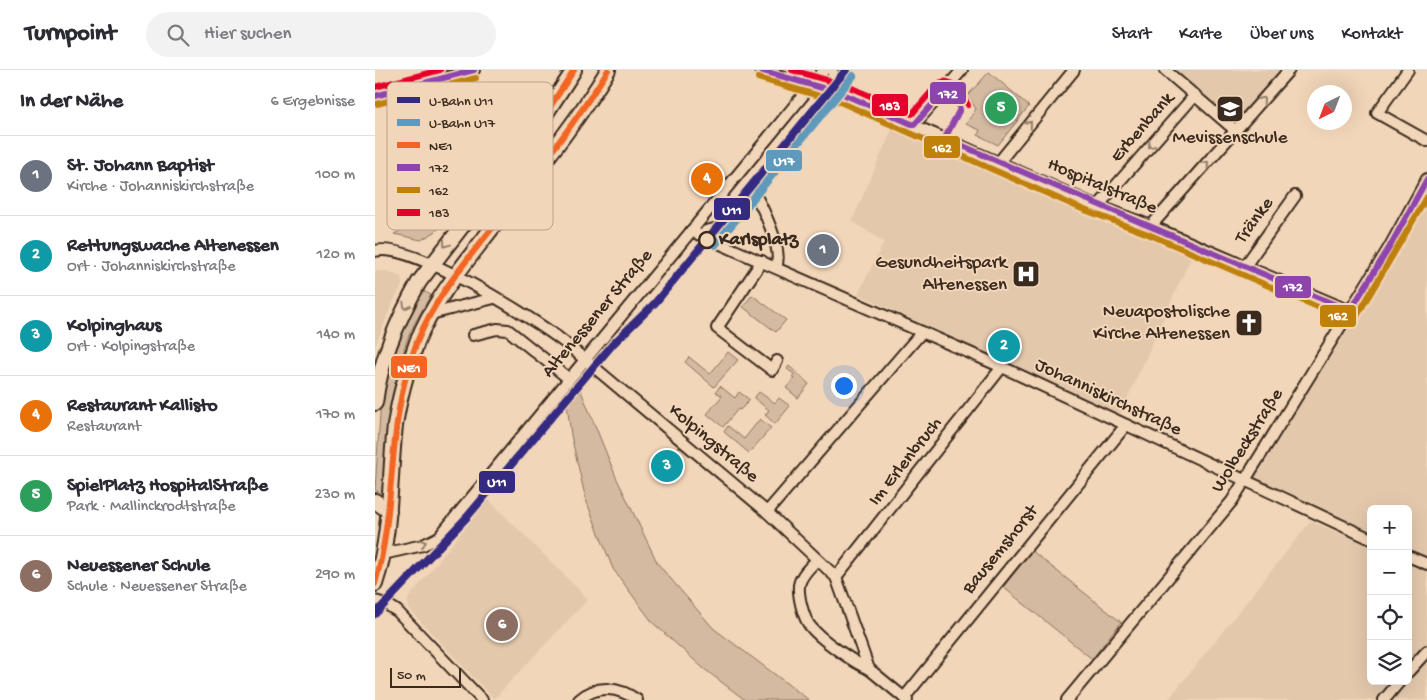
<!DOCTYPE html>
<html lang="de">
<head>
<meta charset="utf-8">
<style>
  body { margin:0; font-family:"Gochi Hand",sans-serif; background:#f2f2f3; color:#2b2b33 }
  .controls { position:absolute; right:15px; bottom:15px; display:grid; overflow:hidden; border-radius:8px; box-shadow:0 5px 20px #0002 }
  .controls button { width:45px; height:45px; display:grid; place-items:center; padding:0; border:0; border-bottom:1px solid #e1e1e2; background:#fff; color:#2b2b33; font:25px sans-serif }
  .compass { position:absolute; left:932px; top:15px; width:45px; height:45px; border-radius:50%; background:#fff; box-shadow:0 5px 20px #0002; rotate:222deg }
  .scale { position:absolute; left:15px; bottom:12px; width:71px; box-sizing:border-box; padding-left:5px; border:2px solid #3b2a1e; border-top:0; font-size:14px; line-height:18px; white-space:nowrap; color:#3b2a1e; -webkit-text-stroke:4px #f2d6b9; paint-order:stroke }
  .you { position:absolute; left:468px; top:315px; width:18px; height:18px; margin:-12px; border:4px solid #fff; border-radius:50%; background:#1a73e8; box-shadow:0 0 0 8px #1a73e833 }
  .badge { display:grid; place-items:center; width:32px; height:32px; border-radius:50%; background:#7c3aed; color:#fff; font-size:16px; font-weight:700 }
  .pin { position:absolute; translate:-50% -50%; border:2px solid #fff; box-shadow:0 1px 5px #0006 }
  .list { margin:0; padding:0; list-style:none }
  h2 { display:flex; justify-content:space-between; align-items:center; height:65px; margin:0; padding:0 20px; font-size:21px }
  h2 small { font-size:16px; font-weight:400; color:#7c7c81 }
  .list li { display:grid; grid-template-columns:32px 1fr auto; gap:15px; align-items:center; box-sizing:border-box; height:80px; padding:0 20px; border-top:1px solid #e1e1e2 }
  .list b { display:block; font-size:19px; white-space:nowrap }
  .list p { margin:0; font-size:16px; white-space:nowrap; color:#7c7c81 }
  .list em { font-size:16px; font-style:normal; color:#7c7c81 }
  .icon { flex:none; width:28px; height:28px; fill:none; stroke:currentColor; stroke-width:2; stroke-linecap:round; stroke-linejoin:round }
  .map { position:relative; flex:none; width:1052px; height:630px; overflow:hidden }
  header { display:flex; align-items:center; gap:30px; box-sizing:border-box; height:70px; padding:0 25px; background:#fff; border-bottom:1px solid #e1e1e2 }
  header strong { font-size:24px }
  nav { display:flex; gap:28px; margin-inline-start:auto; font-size:18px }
  .search { width:350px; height:45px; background:#f2f2f3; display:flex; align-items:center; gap:12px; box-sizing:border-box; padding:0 18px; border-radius:28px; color:#7c7c81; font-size:19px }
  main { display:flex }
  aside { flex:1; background:#fff }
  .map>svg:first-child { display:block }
  .built { fill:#e3c8ac }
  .green { fill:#d4baa0; stroke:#88725f }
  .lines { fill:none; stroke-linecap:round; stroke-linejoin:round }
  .street-casing { stroke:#3b2a1e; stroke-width:14 }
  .secondary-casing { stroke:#3b2a1e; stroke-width:18 }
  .street { stroke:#f2d6b9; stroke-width:10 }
  .secondary { stroke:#f2d6b9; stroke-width:14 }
  .bus-1-casing { stroke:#f2d6b9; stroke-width:10 }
  .bus-2-casing { stroke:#f2d6b9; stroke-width:10 }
  .bus-3-casing { stroke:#f2d6b9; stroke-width:10 }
  .bus-4-casing { stroke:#f2d6b9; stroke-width:10 }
  .bus-1 { stroke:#f26522; stroke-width:6 }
  .bus-2 { stroke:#8e44ad; stroke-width:6 }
  .bus-3 { stroke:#bf8109; stroke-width:6 }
  .bus-4 { stroke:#e4002b; stroke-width:6 }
  .metro-1-casing { stroke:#f2d6b9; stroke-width:11 }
  .metro-2-casing { stroke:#f2d6b9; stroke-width:11 }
  .metro-1 { stroke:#342a82; stroke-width:8 }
  .metro-2 { stroke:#5f9abc; stroke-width:8 }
  .oneway { stroke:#96806c }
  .stop-dot { fill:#f2d6b9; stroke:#3b2a1e; stroke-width:2.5 }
  .labels { text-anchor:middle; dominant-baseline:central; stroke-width:4; stroke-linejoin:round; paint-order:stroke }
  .street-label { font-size:19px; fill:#3b2a1e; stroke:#f2d6b9 }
  .poi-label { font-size:19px; fill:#3b2a1e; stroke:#f2d6b9; text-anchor:end }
  .stop-label { font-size:19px; font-weight:bold; fill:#3b2a1e; stroke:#f2d6b9; text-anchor:start }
  .key { fill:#f2d6b9; stroke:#bba28a; stroke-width:1 }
  .key-label { font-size:14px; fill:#3b2a1e }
  .line-badge { stroke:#f2d6b9; stroke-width:2 }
  .badge-label { font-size:14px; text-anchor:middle; font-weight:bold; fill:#fff }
</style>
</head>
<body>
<header>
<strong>Turnpoint</strong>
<div class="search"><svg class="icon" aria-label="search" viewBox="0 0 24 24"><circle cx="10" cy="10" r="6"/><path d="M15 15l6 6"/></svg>Hier suchen</div>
<nav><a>Start</a><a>Karte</a><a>Über uns</a><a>Kontakt</a></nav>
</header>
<main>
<aside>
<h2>In der Nähe<small>6 Ergebnisse</small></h2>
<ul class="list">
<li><span class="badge" style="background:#6b7280">1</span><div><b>St. Johann Baptist</b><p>Kirche · Johanniskirchstraße</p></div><em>100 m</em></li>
<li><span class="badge" style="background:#0f9aa8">2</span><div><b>Rettungswache Altenessen</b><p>Ort · Johanniskirchstraße</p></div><em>120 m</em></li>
<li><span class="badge" style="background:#0f9aa8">3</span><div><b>Kolpinghaus</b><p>Ort · Kolpingstraße</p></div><em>140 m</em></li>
<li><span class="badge" style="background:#e8710a">4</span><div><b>Restaurant Kallisto</b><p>Restaurant</p></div><em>170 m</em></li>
<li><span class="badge" style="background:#2e9e5b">5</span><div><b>SpielPlatz HospitalStraße</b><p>Park · Mallinckrodtstraße</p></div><em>230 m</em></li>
<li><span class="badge" style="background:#8d6e63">6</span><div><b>Neuessener Schule</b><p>Schule · Neuessener Straße</p></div><em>290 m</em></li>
</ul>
</aside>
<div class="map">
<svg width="1052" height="630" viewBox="0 0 1052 630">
  <rect width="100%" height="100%" fill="#f2d6b9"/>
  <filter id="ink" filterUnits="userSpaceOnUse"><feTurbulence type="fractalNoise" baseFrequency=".02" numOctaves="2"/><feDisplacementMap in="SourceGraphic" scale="10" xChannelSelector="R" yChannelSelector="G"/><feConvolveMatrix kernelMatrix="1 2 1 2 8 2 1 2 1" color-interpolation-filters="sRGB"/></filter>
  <g filter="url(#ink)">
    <!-- built -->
    <g class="built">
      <polygon points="794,0 905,0 858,54"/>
      <polygon points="528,56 818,183 744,347 483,224 509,172 477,151 517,59"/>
      <polygon points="1052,121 1052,487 1033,478 1033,439 996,439 996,462 876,408"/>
      <polygon points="0,201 12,201 26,207 27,215 16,236 0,277"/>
      <polygon points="113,429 213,529 119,629 34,539 33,529"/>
      <polygon points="936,451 996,476 996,611 1033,611 1033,493 1052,501 1052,630 793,630"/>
    </g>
    <!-- green -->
    <g class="green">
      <polygon points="614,2 654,36 623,75 603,65 605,60 591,54 601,39 593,25"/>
      <polygon points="87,127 90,128 60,162 46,170 19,164"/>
      <path d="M46,220L56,225C47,240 37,256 31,273C16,322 14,375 11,426L0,420L6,329L19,274Z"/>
      <polygon points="377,225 411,250 401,262 368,237"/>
      <polygon points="353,282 363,290 339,317 310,292 314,287 335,304"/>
      <polygon points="414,296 434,314 423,328 411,318 419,309 417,307 419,304 412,299"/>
      <polygon points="202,307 208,307 206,321 241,407 283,494 338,558 434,630 370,630 328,598 278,553 238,499 211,430 196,365 190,319"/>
      <polygon points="345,316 360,328 364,322 375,330 365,340 363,339 348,357 332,344 347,326 341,322"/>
      <polygon points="384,322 400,333 404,328 415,336 400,354 390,345 394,340 379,328"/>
      <polygon points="385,349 396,358 374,383 349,362 353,356 369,369"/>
      <polygon points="657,481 746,552 717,589 628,517"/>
    </g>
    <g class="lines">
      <defs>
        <g id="street">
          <polyline points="385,0 468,24 711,131 776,156 975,241"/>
          <polyline points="457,0 461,15 468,24"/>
          <polyline points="790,0 861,61"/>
          <polyline points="1033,0 1002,43 1052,71"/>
          <polyline points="0,26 99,0"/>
          <polyline points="539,55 587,0"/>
          <polyline points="624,92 699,0"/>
          <path d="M378,121C387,136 409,180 401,197"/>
          <polyline points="723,136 820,25"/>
          <polyline points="776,156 914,0"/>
          <polyline points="316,161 627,297 996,469"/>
          <polyline points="331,161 347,157"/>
          <path d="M0,181C36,171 158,248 189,272L392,442L461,507L494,599L532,630"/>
          <polyline points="387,191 342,258 397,300 402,291"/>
          <polyline points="870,196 920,126"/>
          <polyline points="56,244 119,228"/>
          <polyline points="98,265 122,259 133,260 193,308"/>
          <polyline points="392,442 547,262"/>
          <polyline points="8,484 48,475 64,467 449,0"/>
          <polyline points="1033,486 1052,494"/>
          <path d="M442,490C435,497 426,505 424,515C423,526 428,547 435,556C445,569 478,592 494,599"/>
          <polyline points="461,507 627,297"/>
          <polyline points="0,531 11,534 22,541 107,630"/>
          <polyline points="1033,602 1052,581"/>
          <polyline points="529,628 751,355"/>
          <path d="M204,630C222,614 244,617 262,630"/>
          <polyline points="692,630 857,431 1014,178 1052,109"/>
          <polyline points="1009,630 1025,611"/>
        </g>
        <g id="secondary">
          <path d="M0,333C5,290 23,249 44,212L155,68L199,0"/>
          <polyline points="0,431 14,441"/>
          <path d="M0,514C17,463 14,409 20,356C24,327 32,300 42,272C58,231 88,196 114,162C155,109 199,57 233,0"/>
        </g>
      </defs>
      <!-- street casing -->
      <use href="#street" class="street-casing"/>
      <!-- secondary casing -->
      <use href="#secondary" class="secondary-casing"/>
      <!-- street -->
      <use href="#street" class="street"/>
      <!-- secondary -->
      <use href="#secondary" class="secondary"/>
      <defs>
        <g id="bus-1">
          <polyline points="160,60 199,0"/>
          <path d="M0,514C23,433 10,353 42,272C59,229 90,192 119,156C159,105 199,55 233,0"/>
        </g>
        <g id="bus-2">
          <path d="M385,0L468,24L539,55L570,20L580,29L585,39L570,68C704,128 840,183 975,241L1014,178L1052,109"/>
          <polyline points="0,26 99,0"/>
        </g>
        <g id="bus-3">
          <polyline points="383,8 465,32 707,139 773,164 973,250 982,246 1052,127"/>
          <polyline points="2,34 101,8"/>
        </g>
        <g id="bus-4">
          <path d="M417,0L472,16L537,44L563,14C576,5 588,25 593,35"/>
          <polyline points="0,17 65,0"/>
        </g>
      </defs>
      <!-- bus-1 casing -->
      <use href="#bus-1" class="bus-1-casing"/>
      <!-- bus-2 casing -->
      <use href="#bus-2" class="bus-2-casing"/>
      <!-- bus-3 casing -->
      <use href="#bus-3" class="bus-3-casing"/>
      <!-- bus-4 casing -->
      <use href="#bus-4" class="bus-4-casing"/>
      <!-- bus-1 -->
      <use href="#bus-1" class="bus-1"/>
      <!-- bus-2 -->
      <use href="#bus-2" class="bus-2"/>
      <!-- bus-3 -->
      <use href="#bus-3" class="bus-3"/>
      <!-- bus-4 -->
      <use href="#bus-4" class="bus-4"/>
      <defs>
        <polyline id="metro-1" points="0,544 92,447 238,274 280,233 471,0"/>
        <polyline id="metro-2" points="340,175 478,6"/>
      </defs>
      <!-- metro-1 casing -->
      <use href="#metro-1" class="metro-1-casing"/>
      <!-- metro-2 casing -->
      <use href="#metro-2" class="metro-2-casing"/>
      <!-- metro-1 -->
      <use href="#metro-1" class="metro-1"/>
      <!-- metro-2 -->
      <use href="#metro-2" class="metro-2"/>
    </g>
    <!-- one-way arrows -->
    <defs><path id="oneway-chevron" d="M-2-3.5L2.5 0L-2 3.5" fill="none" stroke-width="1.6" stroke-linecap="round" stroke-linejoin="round" transform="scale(1.25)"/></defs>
    <g class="oneway">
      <use href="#oneway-chevron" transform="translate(887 30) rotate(-49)"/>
      <use href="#oneway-chevron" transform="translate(654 54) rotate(-50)"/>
      <use href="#oneway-chevron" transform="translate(776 75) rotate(131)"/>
      <use href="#oneway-chevron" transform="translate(831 94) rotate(-48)"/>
      <use href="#oneway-chevron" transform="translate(71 174) rotate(127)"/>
      <use href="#oneway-chevron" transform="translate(31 236) rotate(117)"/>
      <use href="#oneway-chevron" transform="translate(48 473) rotate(-18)"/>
    </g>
  </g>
  <!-- icons -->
  <defs>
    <symbol id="school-square" viewBox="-11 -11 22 22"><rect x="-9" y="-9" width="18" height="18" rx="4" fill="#3b2a1e" stroke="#f2d6b9"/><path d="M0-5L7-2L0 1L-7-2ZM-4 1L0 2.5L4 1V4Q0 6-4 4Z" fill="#fff"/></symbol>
    <symbol id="hospital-square" viewBox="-11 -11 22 22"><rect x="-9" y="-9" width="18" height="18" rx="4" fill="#3b2a1e" stroke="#f2d6b9"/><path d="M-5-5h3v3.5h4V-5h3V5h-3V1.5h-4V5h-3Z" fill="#fff"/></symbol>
    <symbol id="church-square" viewBox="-11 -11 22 22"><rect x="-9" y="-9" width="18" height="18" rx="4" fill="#3b2a1e" stroke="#f2d6b9"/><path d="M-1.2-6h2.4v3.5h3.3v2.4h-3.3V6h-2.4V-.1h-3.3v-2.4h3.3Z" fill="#fff"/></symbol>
  </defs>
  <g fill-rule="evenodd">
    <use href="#school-square" x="839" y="23" width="32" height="32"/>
    <use href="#hospital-square" x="635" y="188" width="32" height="32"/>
    <use href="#church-square" x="858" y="237" width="32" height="32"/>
  </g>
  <!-- markers -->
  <circle class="stop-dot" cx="332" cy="170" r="8"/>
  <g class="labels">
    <!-- street labels -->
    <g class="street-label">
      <text transform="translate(768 58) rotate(-49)">Erbenbank</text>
      <text transform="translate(727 117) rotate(23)">Hospitalstraße</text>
      <text transform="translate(880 151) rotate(-54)">Tränke</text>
      <text transform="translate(223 244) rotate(-50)">Altenessener Straße</text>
      <text transform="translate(733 328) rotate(25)">Johanniskirchstraße</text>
      <text transform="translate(873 371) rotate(-58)">Wolbeckstraße</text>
      <text transform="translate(338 374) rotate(40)">Kolpingstraße</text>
      <text transform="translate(531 392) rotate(-52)">Im Erlenbruch</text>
      <text transform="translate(626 480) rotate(-51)">Bausemshorst</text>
    </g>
    <!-- poi labels -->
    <g class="poi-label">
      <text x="855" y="68" text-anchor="middle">Mevissenschule</text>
      <text x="632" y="193">Gesundheitspark<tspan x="632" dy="22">Altenessen</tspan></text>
      <text x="855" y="242">Neuapostolische<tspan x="855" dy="22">Kirche Altenessen</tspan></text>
    </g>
    <!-- stop labels -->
    <g class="stop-label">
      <text x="344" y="170">Karlsplatz</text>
    </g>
  </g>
  <!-- legend -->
  <rect x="12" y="12" width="166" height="148" rx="8" class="key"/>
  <rect x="22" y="27" width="23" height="6" fill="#342a82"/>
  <rect x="22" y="49" width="23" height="7" fill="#5f9abc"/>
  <rect x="22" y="72" width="23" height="6" fill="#f26522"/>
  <rect x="22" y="94" width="23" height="7" fill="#8e44ad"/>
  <rect x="22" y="117" width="23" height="6" fill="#bf8109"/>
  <rect x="22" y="139" width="23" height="7" fill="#e4002b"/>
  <g class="key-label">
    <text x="54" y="35">U-Bahn U11</text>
    <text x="54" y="57">U-Bahn U17</text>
    <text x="54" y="80">NE1</text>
    <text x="54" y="102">172</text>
    <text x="54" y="125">162</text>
    <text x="54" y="147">183</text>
  </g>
  <g class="line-badge">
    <rect x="554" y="11" width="38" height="24" rx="5" fill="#8e44ad"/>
    <rect x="496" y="23" width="38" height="24" rx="5" fill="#e4002b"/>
    <rect x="548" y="65" width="38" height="24" rx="5" fill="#bf8109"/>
    <rect x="390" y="79" width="38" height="23" rx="5" fill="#5f9abc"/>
    <rect x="338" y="127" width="38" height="24" rx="5" fill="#342a82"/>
    <rect x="899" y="205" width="38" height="24" rx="5" fill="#8e44ad"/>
    <rect x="944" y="234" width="38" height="24" rx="5" fill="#bf8109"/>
    <rect x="15" y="285" width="38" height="24" rx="5" fill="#f26522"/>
    <rect x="103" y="400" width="38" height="24" rx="5" fill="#342a82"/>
  </g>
  <g class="badge-label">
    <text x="573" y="28">172</text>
    <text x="515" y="40">183</text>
    <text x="567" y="82">162</text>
    <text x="409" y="95">U17</text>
    <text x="357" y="144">U11</text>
    <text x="918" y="221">172</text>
    <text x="963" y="250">162</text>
    <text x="34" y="302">NE1</text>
    <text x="122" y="416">U11</text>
  </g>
</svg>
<div class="controls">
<button>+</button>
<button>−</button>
<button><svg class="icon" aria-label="locate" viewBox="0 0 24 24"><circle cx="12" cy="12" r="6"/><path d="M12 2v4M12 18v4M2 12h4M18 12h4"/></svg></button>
<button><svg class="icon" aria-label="layers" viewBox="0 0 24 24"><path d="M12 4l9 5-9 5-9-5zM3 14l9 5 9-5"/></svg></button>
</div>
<svg class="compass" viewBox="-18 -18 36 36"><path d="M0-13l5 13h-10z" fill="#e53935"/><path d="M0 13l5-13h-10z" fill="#7c7c81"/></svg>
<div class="scale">50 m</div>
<div class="you"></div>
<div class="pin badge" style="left:448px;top:180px;background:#6b7280">1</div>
<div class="pin badge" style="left:629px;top:276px;background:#0f9aa8">2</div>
<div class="pin badge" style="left:292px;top:396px;background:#0f9aa8">3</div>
<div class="pin badge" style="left:332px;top:109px;background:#e8710a">4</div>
<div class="pin badge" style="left:626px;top:38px;background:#2e9e5b">5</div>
<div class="pin badge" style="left:127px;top:555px;background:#8d6e63">6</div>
</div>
</main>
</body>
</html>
